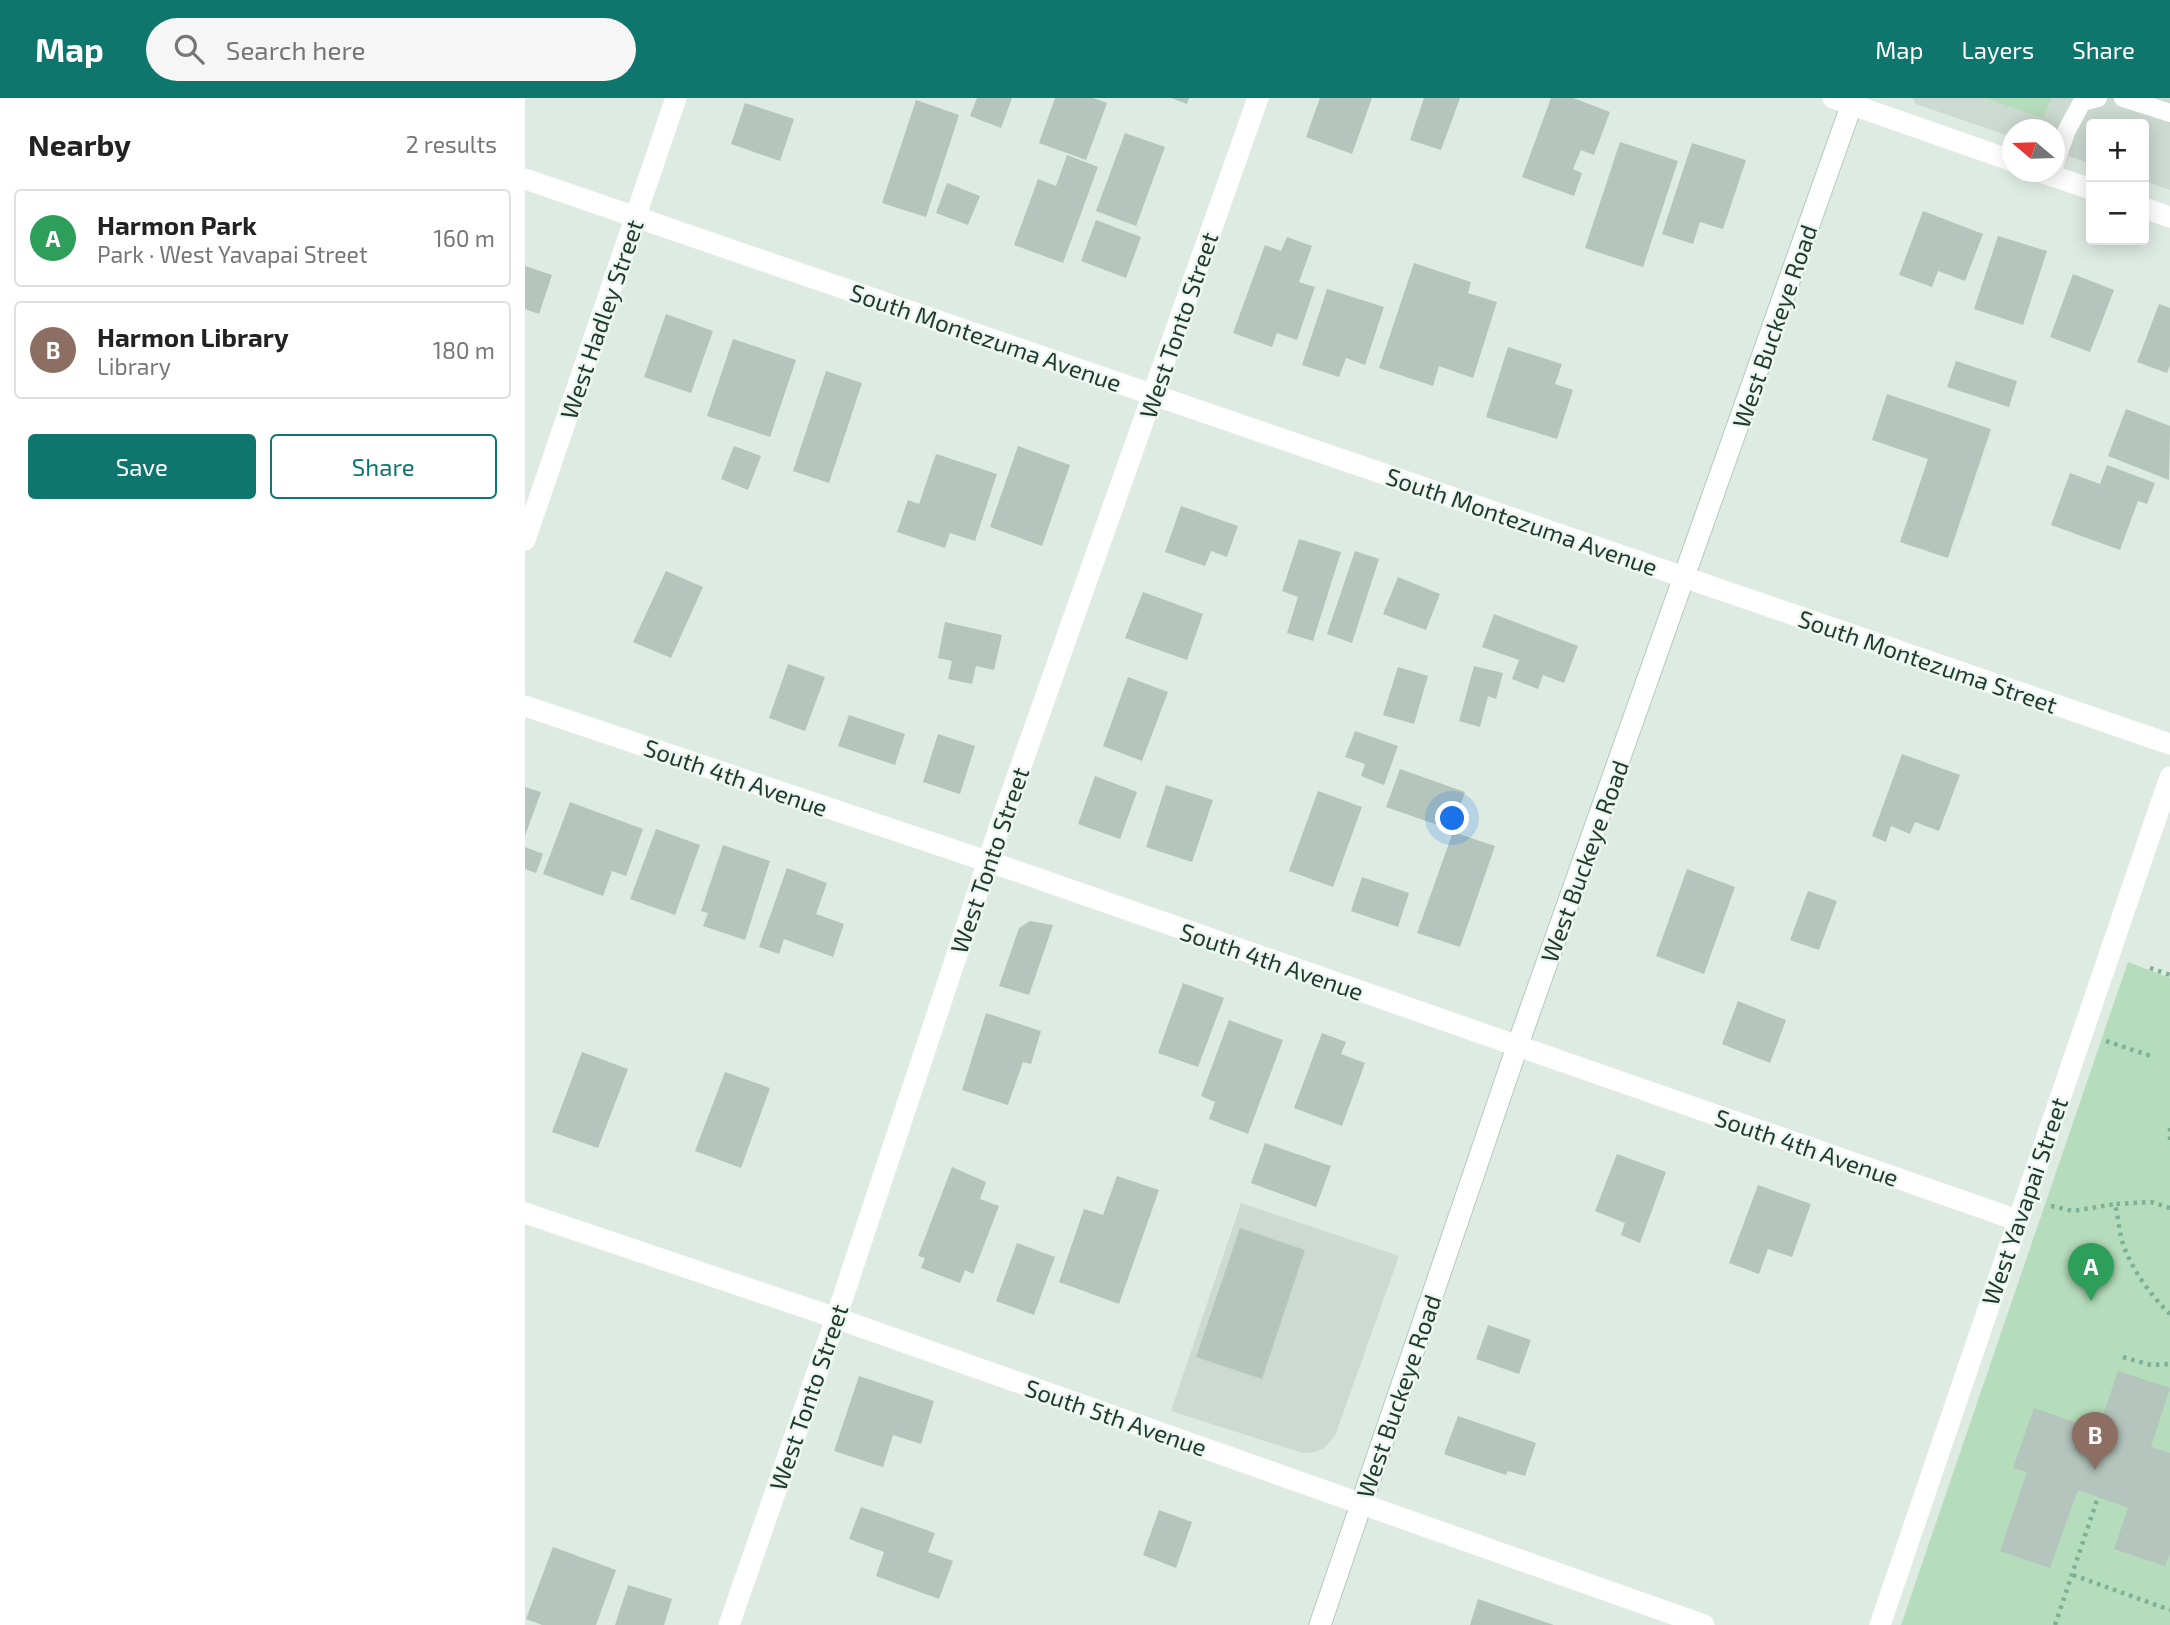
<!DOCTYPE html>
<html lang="en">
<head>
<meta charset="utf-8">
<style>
  body { margin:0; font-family:"Exo 2",sans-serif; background:#f6f6f6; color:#222 }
  .controls { position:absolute; right:21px; top:21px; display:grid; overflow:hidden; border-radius:7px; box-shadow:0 4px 18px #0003 }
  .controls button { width:63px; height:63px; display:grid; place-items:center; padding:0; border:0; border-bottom:2px solid #e0e0e0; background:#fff; color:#222; font:35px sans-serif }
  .compass { position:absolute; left:1477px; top:21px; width:63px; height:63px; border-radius:50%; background:#fff; box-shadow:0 4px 18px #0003; rotate:289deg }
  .you { position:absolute; left:928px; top:721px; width:24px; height:24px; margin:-18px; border:5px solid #fff; border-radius:50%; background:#1a73e8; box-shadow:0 0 0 10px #1a73e833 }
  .badge { display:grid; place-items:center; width:46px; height:46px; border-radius:50%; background:#0f766e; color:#fff; font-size:23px; font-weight:700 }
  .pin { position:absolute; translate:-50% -58px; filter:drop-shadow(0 2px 4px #0008) }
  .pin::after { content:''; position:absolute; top:37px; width:24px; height:21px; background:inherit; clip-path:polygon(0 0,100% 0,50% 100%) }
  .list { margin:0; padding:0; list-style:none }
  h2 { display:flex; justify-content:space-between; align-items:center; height:91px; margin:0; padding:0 28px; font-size:30px }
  h2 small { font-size:23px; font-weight:400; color:#767676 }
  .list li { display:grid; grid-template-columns:46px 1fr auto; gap:21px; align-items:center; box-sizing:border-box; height:98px; margin:0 14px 14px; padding:0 14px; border:2px solid #e0e0e0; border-radius:7px }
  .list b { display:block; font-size:26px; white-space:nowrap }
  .list p { margin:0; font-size:23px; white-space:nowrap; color:#767676 }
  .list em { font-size:23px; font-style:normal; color:#767676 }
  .actions { display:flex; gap:14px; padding:21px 28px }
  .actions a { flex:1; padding:16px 0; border:2px solid #0f766e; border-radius:7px; text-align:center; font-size:24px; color:#0f766e }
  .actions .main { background:#0f766e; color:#fff }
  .icon { flex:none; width:38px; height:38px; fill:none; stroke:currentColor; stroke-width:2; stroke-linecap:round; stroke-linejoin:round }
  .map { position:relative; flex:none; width:1645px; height:1527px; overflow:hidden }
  header { display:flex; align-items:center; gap:42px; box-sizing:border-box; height:98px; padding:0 35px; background:#0f766e; color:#fff }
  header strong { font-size:33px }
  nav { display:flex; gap:38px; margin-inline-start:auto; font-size:24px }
  .search { width:490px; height:63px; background:#f6f6f6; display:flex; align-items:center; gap:18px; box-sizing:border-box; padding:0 24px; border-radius:38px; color:#767676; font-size:26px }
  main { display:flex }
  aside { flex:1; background:#fff }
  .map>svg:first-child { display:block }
  .built { fill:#ccdad2 }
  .green { fill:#b6ddbb }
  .building { fill:#b3c5bc }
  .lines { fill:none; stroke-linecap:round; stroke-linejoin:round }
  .secondary-casing { stroke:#b1cbbe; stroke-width:23 }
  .path { stroke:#7db099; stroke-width:4.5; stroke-dasharray:3.5 5; stroke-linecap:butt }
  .lane { stroke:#fff; stroke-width:18 }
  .street { stroke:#fff; stroke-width:21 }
  .secondary { stroke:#fff; stroke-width:21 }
  .labels { text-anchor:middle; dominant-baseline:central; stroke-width:5; stroke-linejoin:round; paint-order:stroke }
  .street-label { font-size:24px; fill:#1f3b30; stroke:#eff7f2 }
</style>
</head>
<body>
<header>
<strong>Map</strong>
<div class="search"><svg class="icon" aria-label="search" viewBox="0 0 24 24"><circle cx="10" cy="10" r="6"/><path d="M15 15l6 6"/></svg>Search here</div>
<nav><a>Map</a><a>Layers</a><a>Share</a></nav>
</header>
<main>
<aside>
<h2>Nearby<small>2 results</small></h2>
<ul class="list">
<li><span class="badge" style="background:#2e9e5b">A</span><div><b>Harmon Park</b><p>Park · West Yavapai Street</p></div><em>160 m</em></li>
<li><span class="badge" style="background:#8d6e63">B</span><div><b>Harmon Library</b><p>Library</p></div><em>180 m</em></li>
</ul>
<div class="actions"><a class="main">Save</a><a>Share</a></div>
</aside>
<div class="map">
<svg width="1645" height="1527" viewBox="0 0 1645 1527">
  <rect width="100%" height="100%" fill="#deebe3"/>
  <!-- built -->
  <g class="built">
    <polygon points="1387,0 1645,0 1645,92 1619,83 1619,26 1566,26 1566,66 1530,53 1530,32 1488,32 1487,39 1391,6"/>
    <polygon points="716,1105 874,1158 810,1338 799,1350 790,1354 778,1355 646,1313"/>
  </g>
  <!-- green -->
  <g class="green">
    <polygon points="1460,0 1527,0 1518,20"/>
    <polygon points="1603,864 1645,880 1645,1527 1376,1527"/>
  </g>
  <!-- building -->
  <g class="building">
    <polygon points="452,0 487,0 476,30 445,18"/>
    <polygon points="530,0 568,0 582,5 561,62 514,45"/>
    <polygon points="646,0 664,0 662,6"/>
    <polygon points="795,0 847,0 827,56 781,39"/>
    <polygon points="899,0 935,0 916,52 885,42"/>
    <polygon points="1026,0 1048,0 1085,14 1069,57 1056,52 1048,71 1057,75 1049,98 997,79"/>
    <polygon points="391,2 434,17 401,119 357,105"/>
    <polygon points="220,5 269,21 255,63 206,46"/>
    <polygon points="600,35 640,49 611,128 571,113"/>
    <polygon points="1095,44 1153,63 1118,169 1060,150"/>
    <polygon points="1167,45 1221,62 1198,131 1175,124 1168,146 1137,136"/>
    <polygon points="542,57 573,69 538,165 489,147 513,81 531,88"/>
    <polygon points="422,85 455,98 443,127 411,115"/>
    <polygon points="1398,113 1458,136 1440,183 1413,173 1407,189 1374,177"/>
    <polygon points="571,122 616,139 601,180 556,163"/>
    <polygon points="1473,138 1522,153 1498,227 1449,211"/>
    <polygon points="762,139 787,148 774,184 790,189 772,242 752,235 747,249 708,235 740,147 756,153"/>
    <polygon points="889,165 946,184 943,195 972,204 948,280 914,268 908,288 854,270"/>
    <polygon points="0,168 27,177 14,216 0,211"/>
    <polygon points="1548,176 1589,192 1565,254 1525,239"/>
    <polygon points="802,191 859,209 840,267 821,260 814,279 777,267"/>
    <polygon points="1634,206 1645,210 1645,267 1642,275 1612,264"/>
    <polygon points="141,216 188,233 166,295 119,279"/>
    <polygon points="208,241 271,262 245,339 182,318"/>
    <polygon points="983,249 1037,266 1030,286 1048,292 1032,341 961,319"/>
    <polygon points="1431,263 1492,283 1484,309 1422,289"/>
    <polygon points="301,273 337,285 304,385 268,373"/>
    <polygon points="1362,296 1466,331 1423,460 1375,444 1403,361 1347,342"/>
    <polygon points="1601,311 1645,328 1644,382 1583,358"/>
    <polygon points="209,348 236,358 223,392 196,381"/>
    <polygon points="493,348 545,367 517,448 465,429"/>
    <polygon points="411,356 472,376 450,443 425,435 420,450 372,434 383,402 394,406"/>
    <polygon points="1582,367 1630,385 1622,406 1613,403 1595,452 1526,427 1545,375 1575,386"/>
    <polygon points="656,408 713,428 702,459 686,453 680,468 640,454"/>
    <polygon points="774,441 816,454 788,543 762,535 773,499 757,493"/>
    <polygon points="830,453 854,461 827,545 802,536"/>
    <polygon points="141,473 178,489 146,560 108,544"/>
    <polygon points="873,479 915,496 901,532 858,516"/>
    <polygon points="618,494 678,516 662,562 600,540"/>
    <polygon points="969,516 1053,548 1039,585 1018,577 1013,591 987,581 994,562 957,549"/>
    <polygon points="420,524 477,537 469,572 451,568 447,586 423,581 427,563 413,560"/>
    <polygon points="263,566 300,579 280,633 244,620"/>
    <polygon points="949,568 978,575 971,601 963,598 955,629 934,623"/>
    <polygon points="873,569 903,578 889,626 858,617"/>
    <polygon points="603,579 643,594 617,663 578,648"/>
    <polygon points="324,617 380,636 370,667 313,648"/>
    <polygon points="830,633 873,648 859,687 836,678 840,666 820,659"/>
    <polygon points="413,636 450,648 435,696 398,684"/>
    <polygon points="1377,656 1435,677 1414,733 1390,724 1385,736 1366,728 1361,744 1347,738"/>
    <polygon points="875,671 940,694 927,732 861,709"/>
    <polygon points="570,678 612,694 595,741 553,726"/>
    <polygon points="641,687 688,702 667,764 621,749"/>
    <polygon points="0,689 16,694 0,738"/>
    <polygon points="793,693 837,709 808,789 764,773"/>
    <polygon points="45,704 118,731 101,778 87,773 78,798 18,776"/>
    <polygon points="131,731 175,747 150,817 105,801"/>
    <polygon points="928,734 970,748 935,849 892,835"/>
    <polygon points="198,747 245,763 220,842 178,828 183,815 176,813"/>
    <polygon points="0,749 18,756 11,775 0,771"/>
    <polygon points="262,770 302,785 291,816 319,826 308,859 259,841 254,856 234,849"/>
    <polygon points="1162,771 1210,789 1179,876 1131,858"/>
    <polygon points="837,779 884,795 873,829 826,813"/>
    <polygon points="1283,793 1312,803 1294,852 1265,842"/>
    <polygon points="505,823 528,827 504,897 474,888 494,830"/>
    <polygon points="658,885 699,900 673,969 633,955"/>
    <polygon points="1213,903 1261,922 1245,965 1197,946"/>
    <polygon points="461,915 516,933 506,966 498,964 483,1007 437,992"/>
    <polygon points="704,922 758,942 723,1036 684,1021 690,1004 676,998"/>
    <polygon points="797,935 821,944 816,956 840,965 817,1028 769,1010"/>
    <polygon points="57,954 103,971 73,1050 27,1034"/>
    <polygon points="200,974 245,990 216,1070 170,1053"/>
    <polygon points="740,1045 806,1068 791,1109 726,1085"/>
    <polygon points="1092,1056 1141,1074 1115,1145 1096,1137 1100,1125 1070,1113"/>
    <polygon points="427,1069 461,1084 455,1101 474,1108 448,1176 440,1172 435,1185 396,1170 400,1160 393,1158"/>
    <polygon points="592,1078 634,1092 594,1206 534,1184 559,1111 578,1117"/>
    <polygon points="1233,1087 1286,1106 1267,1159 1243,1151 1234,1176 1204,1165"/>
    <polygon points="715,1130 780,1152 737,1281 671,1259"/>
    <polygon points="492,1145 530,1159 509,1217 471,1203"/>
    <polygon points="963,1227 1006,1242 994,1276 951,1261"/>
    <polygon points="1593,1273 1645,1290 1626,1349 1645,1355 1645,1455 1640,1468 1589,1451 1603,1410 1553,1392 1525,1470 1475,1453 1502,1374 1488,1370 1509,1310 1573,1332"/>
    <polygon points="334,1278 409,1303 396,1346 368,1337 358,1369 309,1353"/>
    <polygon points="933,1318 1011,1345 1000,1378 983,1373 981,1377 919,1356"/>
    <polygon points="336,1409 410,1435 403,1454 428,1463 414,1501 351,1478 359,1454 324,1441"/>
    <polygon points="634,1412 667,1424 651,1470 618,1457"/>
    <polygon points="28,1449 91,1472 71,1527 17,1527 1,1521"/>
    <polygon points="103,1487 147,1501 139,1527 90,1527"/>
    <polygon points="953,1501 1029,1527 945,1527"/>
  </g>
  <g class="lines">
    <defs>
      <polyline id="secondary" points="795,1527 992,949 1329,0"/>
    </defs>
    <!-- secondary casing -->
    <use href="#secondary" class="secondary-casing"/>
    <!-- path -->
    <g class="path">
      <polyline points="1625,870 1645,877"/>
      <polyline points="1581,943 1629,959"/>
      <polyline points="1645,1030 1645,1047"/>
      <polyline points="1526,1108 1548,1113 1590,1106"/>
      <path d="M1645,1110L1626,1104L1590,1106C1593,1118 1594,1131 1597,1143C1605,1169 1626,1198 1645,1216"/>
      <polyline points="1598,1259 1626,1267 1645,1266"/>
      <polyline points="1548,1477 1645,1512"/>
      <polyline points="1530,1527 1573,1399"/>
    </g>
    <!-- lane -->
    <g class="lane">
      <polyline points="1598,0 1645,15"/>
      <polyline points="1530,66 1541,34 1557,4 1573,0"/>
    </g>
    <!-- street -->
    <g class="street">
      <polyline points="1308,0 1488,63"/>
      <polyline points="1516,74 1566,91"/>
      <polyline points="0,81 1645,646"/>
      <polyline points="1619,110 1645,119"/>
      <polyline points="0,442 151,0"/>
      <polyline points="0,608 497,775 1492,1122"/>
      <polyline points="0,1115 311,1220 1179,1527"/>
      <polyline points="204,1527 311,1220 475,727 733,0"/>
      <polyline points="1355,1527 1645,679"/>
    </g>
    <!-- secondary -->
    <use href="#secondary" class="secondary"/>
  </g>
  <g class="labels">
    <!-- street labels -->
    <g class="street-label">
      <text transform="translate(76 221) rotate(-71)">West Hadley Street</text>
      <text transform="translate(653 227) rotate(-71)">West Tonto Street</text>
      <text transform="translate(1249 228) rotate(-71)">West Buckeye Road</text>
      <text transform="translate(461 239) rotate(19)">South Montezuma Avenue</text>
      <text transform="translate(997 423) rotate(19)">South Montezuma Avenue</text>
      <text transform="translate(1403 563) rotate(19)">South Montezuma Street</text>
      <text transform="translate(211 679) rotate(19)">South 4th Avenue</text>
      <text transform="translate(464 762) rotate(-71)">West Tonto Street</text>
      <text transform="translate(1059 763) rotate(-70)">West Buckeye Road</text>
      <text transform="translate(747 863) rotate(19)">South 4th Avenue</text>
      <text transform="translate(1282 1049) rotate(19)">South 4th Avenue</text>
      <text transform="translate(1499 1103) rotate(-71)">West Yavapai Street</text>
      <text transform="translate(873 1298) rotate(-71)">West Buckeye Road</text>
      <text transform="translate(283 1299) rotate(-71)">West Tonto Street</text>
      <text transform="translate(591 1319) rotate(19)">South 5th Avenue</text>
    </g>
  </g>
</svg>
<div class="controls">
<button>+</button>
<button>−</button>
</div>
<svg class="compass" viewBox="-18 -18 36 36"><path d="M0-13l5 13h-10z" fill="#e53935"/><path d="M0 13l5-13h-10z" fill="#767676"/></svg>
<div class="you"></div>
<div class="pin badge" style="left:1566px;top:1203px;background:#2e9e5b">A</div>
<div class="pin badge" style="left:1570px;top:1372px;background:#8d6e63">B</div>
</div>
</main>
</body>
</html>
